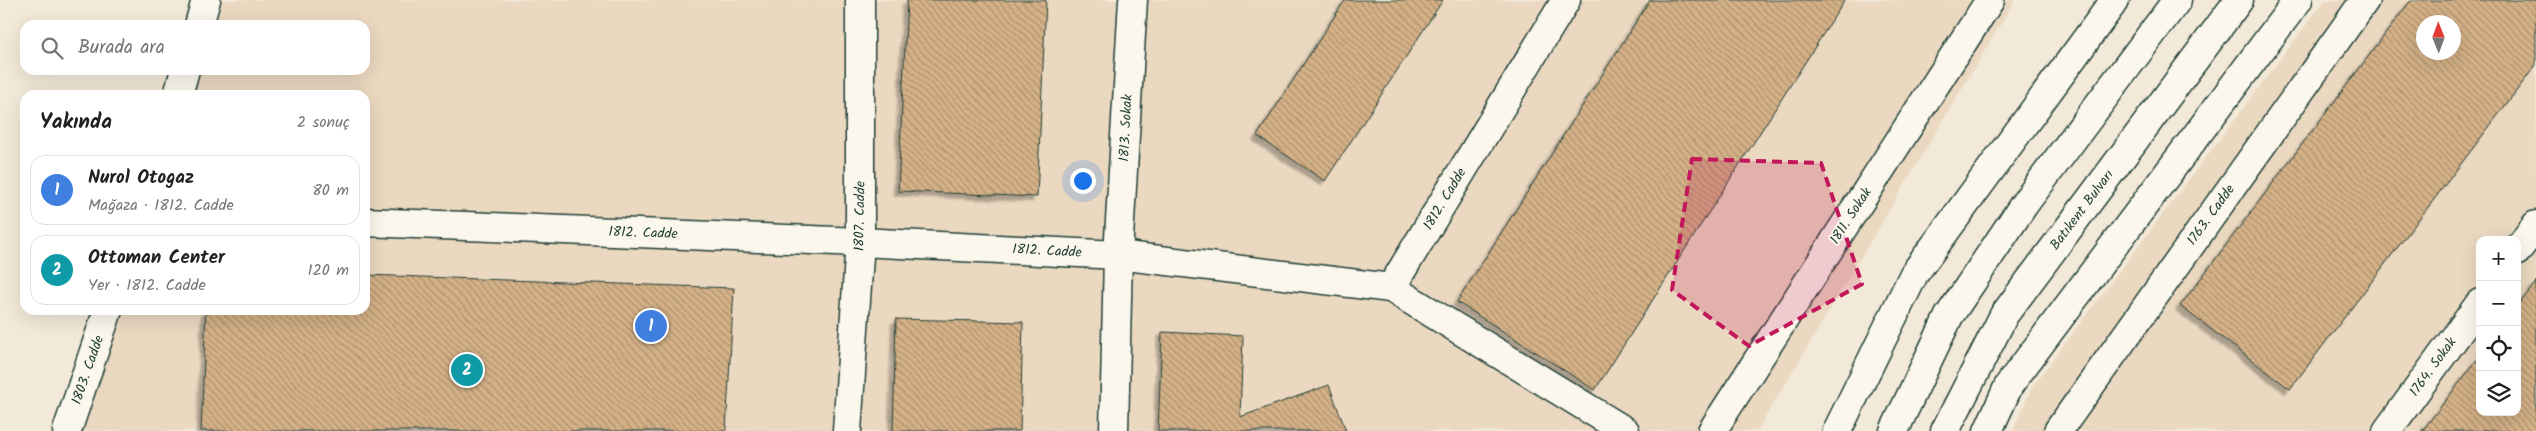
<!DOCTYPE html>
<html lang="tr">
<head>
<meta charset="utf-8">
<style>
  body { margin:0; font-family:Kalam,sans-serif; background:#f6f6f6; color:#222 }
  .controls { position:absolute; right:15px; bottom:15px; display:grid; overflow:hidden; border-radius:10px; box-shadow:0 5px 20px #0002 }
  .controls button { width:45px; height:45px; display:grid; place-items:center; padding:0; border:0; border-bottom:1px solid #e0e0e0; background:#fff; color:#222; font:25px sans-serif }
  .compass { position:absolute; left:2416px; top:15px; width:45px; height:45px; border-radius:50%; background:#fff; box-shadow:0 5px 20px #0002; rotate:359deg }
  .you { position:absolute; left:1082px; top:180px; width:18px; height:18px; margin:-12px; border:4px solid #fff; border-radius:50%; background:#1a73e8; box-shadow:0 0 0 8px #1a73e833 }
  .badge { display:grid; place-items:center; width:32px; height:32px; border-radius:50%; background:#db2777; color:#fff; font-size:16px; font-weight:700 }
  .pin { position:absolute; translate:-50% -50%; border:2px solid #fff; box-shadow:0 1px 5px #0006 }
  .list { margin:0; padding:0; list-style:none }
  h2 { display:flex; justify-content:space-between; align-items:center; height:65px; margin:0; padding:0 20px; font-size:21px }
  h2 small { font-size:16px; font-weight:400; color:#767676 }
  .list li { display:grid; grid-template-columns:32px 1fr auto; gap:15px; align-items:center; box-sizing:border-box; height:70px; margin:0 10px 10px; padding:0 10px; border:1px solid #e0e0e0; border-radius:15px }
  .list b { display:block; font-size:19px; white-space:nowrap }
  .list p { margin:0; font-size:16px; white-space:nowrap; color:#767676 }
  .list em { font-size:16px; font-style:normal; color:#767676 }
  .icon { flex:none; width:28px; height:28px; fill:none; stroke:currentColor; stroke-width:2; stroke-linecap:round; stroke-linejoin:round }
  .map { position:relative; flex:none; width:2536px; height:431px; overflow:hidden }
  .search { position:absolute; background:#fff; box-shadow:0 5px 20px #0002; left:20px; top:20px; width:350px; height:55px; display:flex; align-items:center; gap:12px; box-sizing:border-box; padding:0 18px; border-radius:15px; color:#767676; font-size:19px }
  .panel { position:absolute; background:#fff; box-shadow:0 5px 20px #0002; left:20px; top:90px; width:350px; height:225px; border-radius:15px }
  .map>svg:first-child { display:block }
  .built { fill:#ead8c0; fill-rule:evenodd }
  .building { fill:url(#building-back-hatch); stroke:#1f3d34; fill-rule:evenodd; filter:url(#shadow) }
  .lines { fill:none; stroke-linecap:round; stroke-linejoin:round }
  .minor-casing { stroke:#1f3d34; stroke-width:31 }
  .primary-casing { stroke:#1f3d34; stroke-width:31 }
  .minor { stroke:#fbf7ec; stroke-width:28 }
  .primary { stroke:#fbf7ec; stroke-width:28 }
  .marked { fill:#c2185b; fill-opacity:0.2; stroke:#c2185b; stroke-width:4; stroke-dasharray:10 6; stroke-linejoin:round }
  .labels { text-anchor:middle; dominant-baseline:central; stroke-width:4; stroke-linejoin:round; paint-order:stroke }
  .street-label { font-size:14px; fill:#1f3d34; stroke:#fbf7ec }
</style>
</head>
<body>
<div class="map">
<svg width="2536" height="431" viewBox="0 0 2536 431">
  <defs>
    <pattern id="building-back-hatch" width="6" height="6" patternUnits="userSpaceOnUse" patternTransform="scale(1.25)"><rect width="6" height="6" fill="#d5b187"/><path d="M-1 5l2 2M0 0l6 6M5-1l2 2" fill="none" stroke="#ac916f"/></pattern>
    <filter id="shadow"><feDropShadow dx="-4.5" dy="4.5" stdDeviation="1" flood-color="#0004"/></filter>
  </defs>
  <rect width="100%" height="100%" fill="#f3e9d8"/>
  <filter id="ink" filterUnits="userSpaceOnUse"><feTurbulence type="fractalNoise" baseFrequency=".02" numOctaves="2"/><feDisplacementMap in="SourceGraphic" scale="10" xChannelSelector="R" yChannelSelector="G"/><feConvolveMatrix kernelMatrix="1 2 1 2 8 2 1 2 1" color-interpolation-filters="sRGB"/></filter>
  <g filter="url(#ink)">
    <!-- built -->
    <g class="built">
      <polygon points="206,0 2015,0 1757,431 69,431 109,310 365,310 365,95 178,95 185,70 365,70 365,25 199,25"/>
      <path d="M2325,0H2536V431H2013L2032,387ZM2424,22H2454V52H2424ZM2480,240H2517V412H2480Z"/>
    </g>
    <!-- building -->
    <g class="building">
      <polygon points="907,0 1046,0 1037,197 898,191"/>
      <polygon points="1345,0 1443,0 1325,181 1257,136"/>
      <polygon points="1650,0 1845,0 1595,390 1457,302"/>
      <path d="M2411,0H2536V65L2290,389L2180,306ZM2424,22H2454V52H2424Z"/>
      <polygon points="365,275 734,288 726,431 201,431 206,310 365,310"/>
      <polygon points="2536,282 2536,431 2422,431 2480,356 2480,412 2517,412 2517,307"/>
      <polygon points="896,319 1023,322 1020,431 893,431"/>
      <polygon points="1162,332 1243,336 1240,417 1329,385 1346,431 1158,431"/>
    </g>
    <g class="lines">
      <defs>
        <g id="minor">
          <polyline points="199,25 206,0"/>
          <polyline points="178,95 185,70"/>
          <polyline points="365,222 860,242 1118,255 1391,288 1566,0"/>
          <polyline points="2517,251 2536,225"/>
          <polyline points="1391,288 1625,431"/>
          <polyline points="67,431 108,310"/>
          <polyline points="847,431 860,242 860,0"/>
          <polyline points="1114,431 1118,255 1133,0"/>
          <polyline points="1712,431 1990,0"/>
          <polyline points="2058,431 2365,0"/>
          <polyline points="2387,431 2480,303"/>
        </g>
        <g id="primary">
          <polyline points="1837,431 1914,274 2115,0"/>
          <polyline points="1894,431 1949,316 2025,203 2177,0"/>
          <polyline points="1945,431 2004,315 2239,0"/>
          <polyline points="1988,431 2009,385 2298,0"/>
        </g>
      </defs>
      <!-- minor casing -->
      <use href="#minor" class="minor-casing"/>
      <!-- primary casing -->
      <use href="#primary" class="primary-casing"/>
      <!-- minor -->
      <use href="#minor" class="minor"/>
      <!-- primary -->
      <use href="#primary" class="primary"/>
    </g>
  </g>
  <!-- marked area -->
  <path class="marked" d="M1692,159L1821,163L1862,284L1749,346L1672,290Z"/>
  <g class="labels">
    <!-- street labels -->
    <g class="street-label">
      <text transform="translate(1126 128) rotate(-87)">1813. Sokak</text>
      <text transform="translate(1445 199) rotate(-59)">1812. Cadde</text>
      <text transform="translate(2082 210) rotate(-53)">Batıkent Bulvarı</text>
      <text transform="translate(2211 215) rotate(-54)">1763. Cadde</text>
      <text transform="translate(860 216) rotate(-89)">1807. Cadde</text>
      <text transform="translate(1851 216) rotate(-57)">1811. Sokak</text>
      <text transform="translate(643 233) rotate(2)">1812. Cadde</text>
      <text transform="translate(1047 251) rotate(3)">1812. Cadde</text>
      <text transform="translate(2433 367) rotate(-54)">1764. Sokak</text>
      <text transform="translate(88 370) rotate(-71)">1803. Cadde</text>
    </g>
  </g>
</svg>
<div class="controls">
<button>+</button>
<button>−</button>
<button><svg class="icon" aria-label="locate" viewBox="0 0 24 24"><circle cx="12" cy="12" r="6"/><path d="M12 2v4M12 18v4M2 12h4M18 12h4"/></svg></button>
<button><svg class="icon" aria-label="layers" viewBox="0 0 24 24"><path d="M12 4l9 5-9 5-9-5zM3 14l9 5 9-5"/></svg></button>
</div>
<svg class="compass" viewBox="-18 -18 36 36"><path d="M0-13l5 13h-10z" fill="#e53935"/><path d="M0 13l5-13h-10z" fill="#767676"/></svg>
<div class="you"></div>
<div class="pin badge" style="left:651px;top:326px;background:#3f7fe0">1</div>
<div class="pin badge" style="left:467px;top:370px;background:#0f9aa8">2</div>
<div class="search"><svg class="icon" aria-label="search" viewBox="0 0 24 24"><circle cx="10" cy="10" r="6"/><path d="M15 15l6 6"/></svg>Burada ara</div>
<section class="panel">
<h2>Yakında<small>2 sonuç</small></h2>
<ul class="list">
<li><span class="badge" style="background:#3f7fe0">1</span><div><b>Nurol Otogaz</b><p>Mağaza · 1812. Cadde</p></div><em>80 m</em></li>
<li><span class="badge" style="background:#0f9aa8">2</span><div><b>Ottoman Center</b><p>Yer · 1812. Cadde</p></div><em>120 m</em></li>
</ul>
</section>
</div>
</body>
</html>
